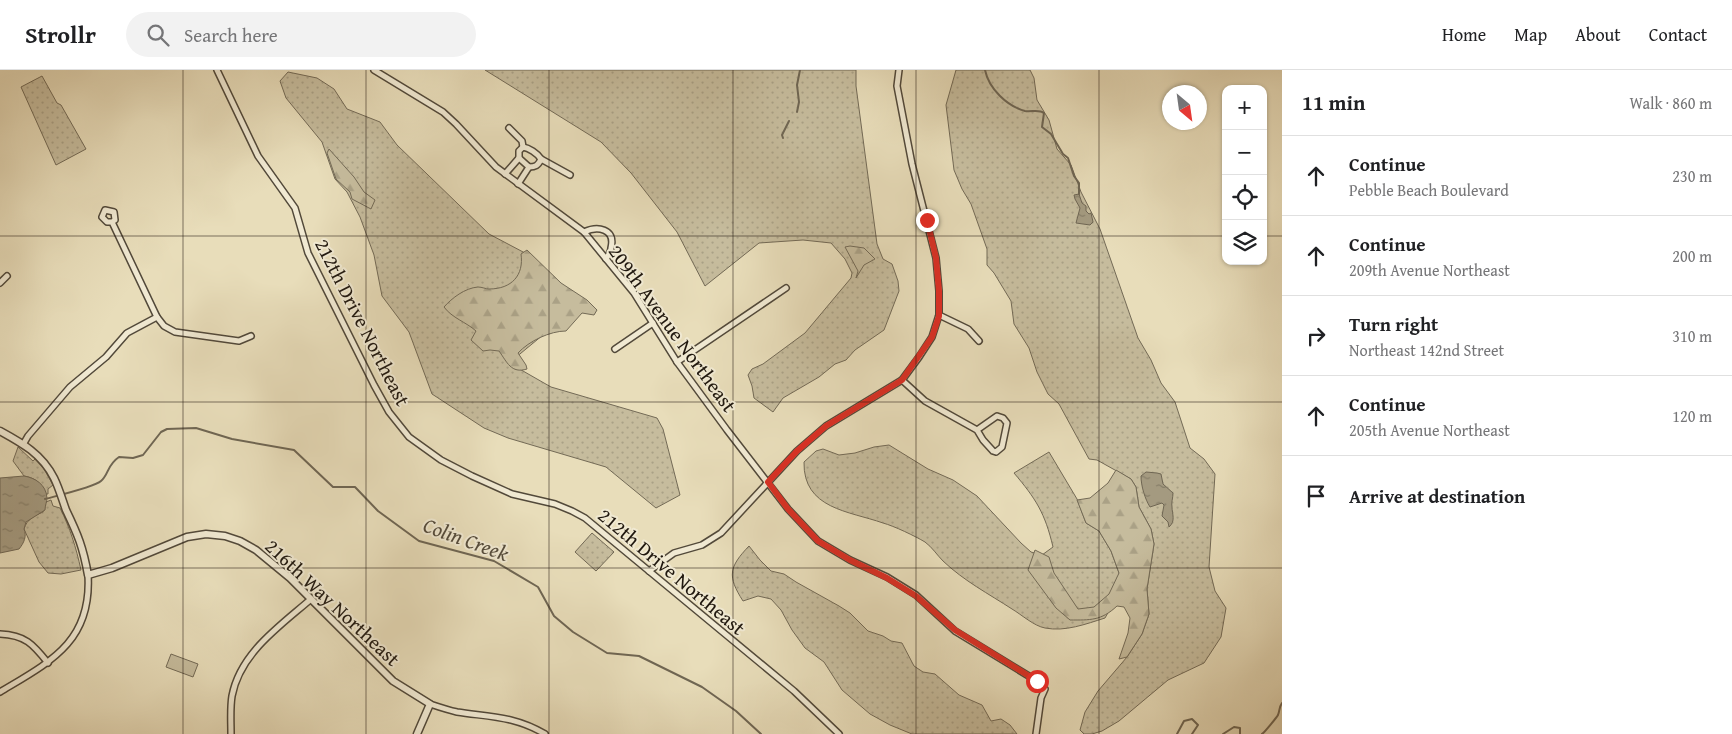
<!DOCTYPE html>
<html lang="en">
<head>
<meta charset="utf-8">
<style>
  body { margin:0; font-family:"Gentium Book Plus",serif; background:#f2f2f2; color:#202124 }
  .controls { position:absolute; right:15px; top:15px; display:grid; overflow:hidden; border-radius:10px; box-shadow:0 1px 4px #0004 }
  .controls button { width:45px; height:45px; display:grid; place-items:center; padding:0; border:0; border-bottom:1px solid #e0e0e0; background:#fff; color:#202124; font:25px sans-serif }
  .compass { position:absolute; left:1162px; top:15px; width:45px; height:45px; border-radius:50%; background:#fff; box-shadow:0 1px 4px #0004; rotate:151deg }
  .stop { position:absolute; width:15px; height:15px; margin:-11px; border:4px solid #d93025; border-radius:50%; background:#fff }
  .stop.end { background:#d93025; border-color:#fff; box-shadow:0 1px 5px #0008 }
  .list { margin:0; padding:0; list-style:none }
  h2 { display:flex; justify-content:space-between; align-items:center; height:65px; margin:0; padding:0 20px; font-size:21px }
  h2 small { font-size:16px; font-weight:400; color:#757577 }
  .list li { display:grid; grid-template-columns:32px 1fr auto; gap:15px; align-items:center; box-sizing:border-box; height:80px; padding:0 20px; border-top:1px solid #e0e0e0 }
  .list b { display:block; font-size:19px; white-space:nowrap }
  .list p { margin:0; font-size:16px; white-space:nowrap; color:#757577 }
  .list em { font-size:16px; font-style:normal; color:#757577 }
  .icon { flex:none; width:28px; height:28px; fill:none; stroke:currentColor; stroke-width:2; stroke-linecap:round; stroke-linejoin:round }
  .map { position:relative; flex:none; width:1282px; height:664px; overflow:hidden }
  header { display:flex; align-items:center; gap:30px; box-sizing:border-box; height:70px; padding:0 25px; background:#fff; border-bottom:1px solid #e0e0e0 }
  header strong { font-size:24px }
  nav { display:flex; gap:28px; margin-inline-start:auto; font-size:18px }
  .search { width:350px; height:45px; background:#f2f2f2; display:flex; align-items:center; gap:12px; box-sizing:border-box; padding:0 18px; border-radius:28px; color:#757577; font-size:19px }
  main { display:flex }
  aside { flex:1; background:#fff }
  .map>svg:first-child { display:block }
  .green { fill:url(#green-dots); stroke:#736a56 }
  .forest { fill:url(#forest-firs); stroke:#736a56 }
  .pitch { fill:#c6bc9d; stroke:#736a56 }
  .water { fill:url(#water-ripples); stroke:#6f6653 }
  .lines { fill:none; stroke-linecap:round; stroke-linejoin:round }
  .stream { stroke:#6f6653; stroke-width:2 }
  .minor-casing { stroke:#52493a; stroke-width:8 }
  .tertiary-casing { stroke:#52493a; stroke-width:9 }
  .minor { stroke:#f0e9d2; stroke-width:5 }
  .tertiary { stroke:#f0e9d2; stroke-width:6 }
  .route { stroke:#d93025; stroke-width:6 }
  .grid { fill:none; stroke:#20180f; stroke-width:1; stroke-opacity:0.55 }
  .labels { text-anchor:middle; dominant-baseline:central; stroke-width:4; stroke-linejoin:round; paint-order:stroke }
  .street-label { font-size:20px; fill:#20180f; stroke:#f0e9d2 }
  .water-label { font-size:21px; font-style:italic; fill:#554c3c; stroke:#f0e9d2 }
</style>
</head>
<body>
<header>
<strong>Strollr</strong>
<div class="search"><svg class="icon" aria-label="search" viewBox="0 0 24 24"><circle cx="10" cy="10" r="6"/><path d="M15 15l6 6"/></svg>Search here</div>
<nav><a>Home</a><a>Map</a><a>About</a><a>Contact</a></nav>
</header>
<main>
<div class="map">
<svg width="1282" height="664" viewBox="0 0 1282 664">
  <defs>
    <pattern id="green-dots" width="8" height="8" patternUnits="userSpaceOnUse" patternTransform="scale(1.25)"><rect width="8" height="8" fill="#c6bc9d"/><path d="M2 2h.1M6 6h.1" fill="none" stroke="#aaa186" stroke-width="1.8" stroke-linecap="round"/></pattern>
    <pattern id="forest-firs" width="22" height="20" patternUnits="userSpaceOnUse" patternTransform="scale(1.25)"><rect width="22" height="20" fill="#c6bc9d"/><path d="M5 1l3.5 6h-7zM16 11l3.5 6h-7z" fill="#aaa186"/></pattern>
    <pattern id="water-ripples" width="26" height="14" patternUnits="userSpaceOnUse" patternTransform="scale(1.25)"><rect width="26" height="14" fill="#a49a80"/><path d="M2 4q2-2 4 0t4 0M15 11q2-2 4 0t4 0" fill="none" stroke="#857d67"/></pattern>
  </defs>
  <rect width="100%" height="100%" fill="#e8ddba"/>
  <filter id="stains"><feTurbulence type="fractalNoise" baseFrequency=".004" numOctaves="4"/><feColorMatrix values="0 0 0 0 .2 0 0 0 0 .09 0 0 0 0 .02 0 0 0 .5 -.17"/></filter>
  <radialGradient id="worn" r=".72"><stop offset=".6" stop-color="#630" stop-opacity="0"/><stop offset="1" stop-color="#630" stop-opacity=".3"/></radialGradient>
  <!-- green -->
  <g class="green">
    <polygon points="485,0 856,0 856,16 877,174 883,189 892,194 898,211 899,221 884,260 855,280 846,290 835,294 819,307 783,328 773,342 754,328 752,316 748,305 752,299 763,294 805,263 851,208 852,203 845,189 831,173 803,170 759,173 705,216 677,162 631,103 601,72"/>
    <polygon points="956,0 1030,0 1034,8 1037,30 1049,50 1057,79 1071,95 1081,122 1100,159 1138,268 1151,290 1161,313 1175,332 1190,378 1204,389 1215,404 1209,497 1215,521 1226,538 1221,567 1204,593 1168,610 1119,651 1102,661 1092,664 1084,664 1080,660 1085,642 1098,621 1127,587 1142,564 1149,544 1147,519 1154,474 1151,459 1139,437 1136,417 1131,409 1097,390 1089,389 1059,334 1048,324 1037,302 1029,278 1014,254 1011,231 994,203 987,195 987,179 971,134 962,119 954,100 946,35"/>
    <polygon points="288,2 317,8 334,19 347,39 380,52 397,75 489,164 525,183 549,260 509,293 551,317 657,348 663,359 680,425 656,438 606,397 508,368 484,358 432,324 409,262 382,226 374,185 360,147 347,122 335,109 322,72 286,28 280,11"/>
    <polygon points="42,6 57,33 61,35 86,79 56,95 21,17"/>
    <path d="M889,375L928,399L953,410L977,426L1021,473L1031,482L1042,485L1053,477C1045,443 1036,429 1014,403L1049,382L1077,429L1086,453L1099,461L1111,481L1119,503L1117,527L1105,548C1086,554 1065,562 1045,558C1034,556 1022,545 1012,539C989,524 964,511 943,491C937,485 932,477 925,472C915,466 894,456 883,453C849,441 803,439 804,392L816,381L823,379L839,385L855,383L874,377Z"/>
    <path d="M18,377L33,391L35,389L44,399L53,415L48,419V424H45C41,413 36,408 24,406L13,391Z"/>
    <path d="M51,430L53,436L60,438C70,458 76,477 81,500L61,504L48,503L39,492L24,459C27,449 34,446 43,442L46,432Z"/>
    <polygon points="592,463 614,482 596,501 575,482"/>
    <path d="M749,476L760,490L771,501L784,504L796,512L839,536L850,543L868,561L883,566L891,571L902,573L914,596L923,602L935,604L959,625L982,635L991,651L1001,649L1010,655L1017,664H912L890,655L870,644L842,620L824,592L805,578L792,560L781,540L771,529L758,526L743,531C727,506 729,497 749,476Z"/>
  </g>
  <!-- forest -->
  <g class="forest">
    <polygon points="329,79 354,107 364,122 375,130 371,139 352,129 350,122 336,109 327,83"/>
    <polygon points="850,176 864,178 875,189 864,195 856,208 858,201 845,177"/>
    <path d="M527,180L561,213L587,230L597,240L594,245L582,243L566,261C550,261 529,271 518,283L526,295L527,299C511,304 507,292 499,281L490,280L483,281L471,270L476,261C466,252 452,248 444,237C452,228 465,218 478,217C482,217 486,219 489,219C512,219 524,205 521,184Z"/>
    <path d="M1116,400L1131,409L1136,417L1139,437L1151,459L1154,474L1147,519L1149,544L1142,564L1127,587L1119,589L1128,563L1130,548L1124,537L1117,536C1101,551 1090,550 1070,550L1056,538L1028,500L1035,480L1049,487L1054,503L1078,539L1094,537L1109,524L1119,503L1111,481L1099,461L1086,453L1077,430L1090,428L1108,413Z"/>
  </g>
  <!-- pitch -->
  <polygon class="pitch" points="171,584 198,594 193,607 166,597"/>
  <!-- water -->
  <g class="water">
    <polygon points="1079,124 1082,133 1086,136 1086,141 1089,144 1091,143 1093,152 1090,155 1076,153 1080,138 1075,129 1074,125"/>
    <path d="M1146,402L1157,403L1161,404L1163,414L1173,423C1173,428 1171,433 1172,437C1172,444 1176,451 1169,457L1168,452L1162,446L1164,435L1162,433L1150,437C1145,429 1141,416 1141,406Z"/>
    <path d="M24,406C35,408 46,414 47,428C47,431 45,436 45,440L26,452L24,459C27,466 24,473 19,479L0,483V408Z"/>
  </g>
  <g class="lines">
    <!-- stream -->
    <g class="stream">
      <path d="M985,0C989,19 1007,36 1025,41C1032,42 1039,39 1044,43L1042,57L1051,64L1063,84L1068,88L1074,106L1079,113V124"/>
      <polyline points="797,42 799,32 797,15 800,0"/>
      <polyline points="783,68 782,65 789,51"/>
      <path d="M45,429C56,426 94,417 101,411C109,404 107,395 119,387L133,388L143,385L161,362L167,359L196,358L232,369L294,380L333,417H355L378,441L419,471L494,491L538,517L554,546L573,562L607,583L639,586L702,617L736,641L761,664"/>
      <polyline points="1177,664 1184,651 1192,649 1198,655 1192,664"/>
      <polyline points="1223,664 1234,657 1240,658 1240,664"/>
      <path d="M1262,664C1264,663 1277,647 1278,645C1280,640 1279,637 1282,633"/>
    </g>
    <defs>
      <g id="minor">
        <polyline points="217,0 258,86 295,138 308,183 374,315 389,342 409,367 441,390 472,406 512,424 555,434 572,441 585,448 794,621 839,664"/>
        <polyline points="374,0 443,42 456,54 496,97 584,162 634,223 677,292 727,360 788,439 818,471 850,490 887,507 916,525 955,561 1037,611 1045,619 1041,628 1036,664"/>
        <polyline points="509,58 522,71 523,77"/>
        <path d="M523,77C529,78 537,83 541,89C538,96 535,97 529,97L519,88V81Z"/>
        <polyline points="541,89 570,105"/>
        <polyline points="505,104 519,88"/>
        <polyline points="518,114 529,97"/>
        <polyline points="112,152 107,152 102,147 105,140 114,142 115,150 112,152 157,247 164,256 175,262 239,271 251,266"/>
        <path d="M584,162C597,156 616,158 611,178C611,181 608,186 606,189"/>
        <polyline points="0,213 7,206"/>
        <polyline points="939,245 968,259 979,271"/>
        <polyline points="615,279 653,253"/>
        <polyline points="677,292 786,218"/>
        <polyline points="902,310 925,331 977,360 983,370 993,381 996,382 1002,377 1007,353 1003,348 997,346 977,360"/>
        <polyline points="24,373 28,366 70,317 106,287 127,263 157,247"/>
        <polyline points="649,501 674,483 702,475 721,463 797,381 826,356 902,310 919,287 932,267 939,245 939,221 936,188 912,94 897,16 899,0"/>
        <path d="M0,564C25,565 33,574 48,593"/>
        <path d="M0,622C50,592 92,572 88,505"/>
        <path d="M430,634C439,637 448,640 457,642C490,647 515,646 545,664"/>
        <path d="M231,664C231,651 230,638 232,626C240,583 280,556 311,529"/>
      </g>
      <path id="tertiary" d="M0,361C22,373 42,384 54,408C59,418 62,429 66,440C78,465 83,477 88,505L112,498L187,467L206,464L225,466L240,471L256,480L290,508L393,611L430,634L417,664"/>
    </defs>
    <!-- minor casing -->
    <use href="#minor" class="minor-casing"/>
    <!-- tertiary casing -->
    <use href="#tertiary" class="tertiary-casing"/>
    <!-- minor -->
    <use href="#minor" class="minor"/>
    <!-- tertiary -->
    <use href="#tertiary" class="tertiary"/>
  </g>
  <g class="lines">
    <!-- route -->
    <polyline class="route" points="927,150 936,188 939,221 939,246 932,267 902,310 826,356 797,381 768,412 788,439 818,471 850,490 887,508 916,526 955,560 1037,611"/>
  </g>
  <!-- grid -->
  <path class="grid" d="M183,0V664M366,0V664M549,0V664M733,0V664M916,0V664M1099,0V664M0,166H1226M1263,166H1282M0,332H1282M0,498H1282"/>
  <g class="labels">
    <!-- street labels -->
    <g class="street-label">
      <text transform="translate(363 252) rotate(63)">212th Drive Northeast</text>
      <text transform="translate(673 258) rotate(54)">209th Avenue Northeast</text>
      <text transform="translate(672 501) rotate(40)">212th Drive Northeast</text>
      <text transform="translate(333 532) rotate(43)">216th Way Northeast</text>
    </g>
    <!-- water labels -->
    <g class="water-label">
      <text transform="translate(466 469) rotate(20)">Colin Creek</text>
    </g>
  </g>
  <rect width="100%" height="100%" filter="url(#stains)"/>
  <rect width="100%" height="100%" fill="url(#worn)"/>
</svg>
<div class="controls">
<button>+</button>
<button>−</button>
<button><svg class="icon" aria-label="locate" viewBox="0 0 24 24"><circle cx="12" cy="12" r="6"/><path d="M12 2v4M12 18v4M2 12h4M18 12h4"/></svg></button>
<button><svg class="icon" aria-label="layers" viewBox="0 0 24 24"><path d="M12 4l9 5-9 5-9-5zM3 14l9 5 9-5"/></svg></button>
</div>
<svg class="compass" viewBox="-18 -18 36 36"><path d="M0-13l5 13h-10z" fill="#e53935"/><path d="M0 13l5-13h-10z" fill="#757577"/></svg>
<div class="stop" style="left:1037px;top:611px"></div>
<div class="stop end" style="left:927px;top:150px"></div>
</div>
<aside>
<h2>11 min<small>Walk · 860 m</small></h2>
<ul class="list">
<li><svg class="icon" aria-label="ahead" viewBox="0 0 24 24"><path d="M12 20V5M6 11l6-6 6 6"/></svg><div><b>Continue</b><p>Pebble Beach Boulevard</p></div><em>230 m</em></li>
<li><svg class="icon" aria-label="ahead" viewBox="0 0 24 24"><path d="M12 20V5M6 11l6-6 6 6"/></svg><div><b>Continue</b><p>209th Avenue Northeast</p></div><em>200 m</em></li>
<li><svg class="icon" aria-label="right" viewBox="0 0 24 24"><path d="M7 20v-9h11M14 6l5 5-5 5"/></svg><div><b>Turn right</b><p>Northeast 142nd Street</p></div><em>310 m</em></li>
<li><svg class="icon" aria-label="ahead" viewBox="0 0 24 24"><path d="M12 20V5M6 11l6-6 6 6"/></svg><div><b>Continue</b><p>205th Avenue Northeast</p></div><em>120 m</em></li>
<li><svg class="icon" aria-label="arrive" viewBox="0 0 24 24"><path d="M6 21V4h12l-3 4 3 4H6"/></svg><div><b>Arrive at destination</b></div></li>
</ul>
</aside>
</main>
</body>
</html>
